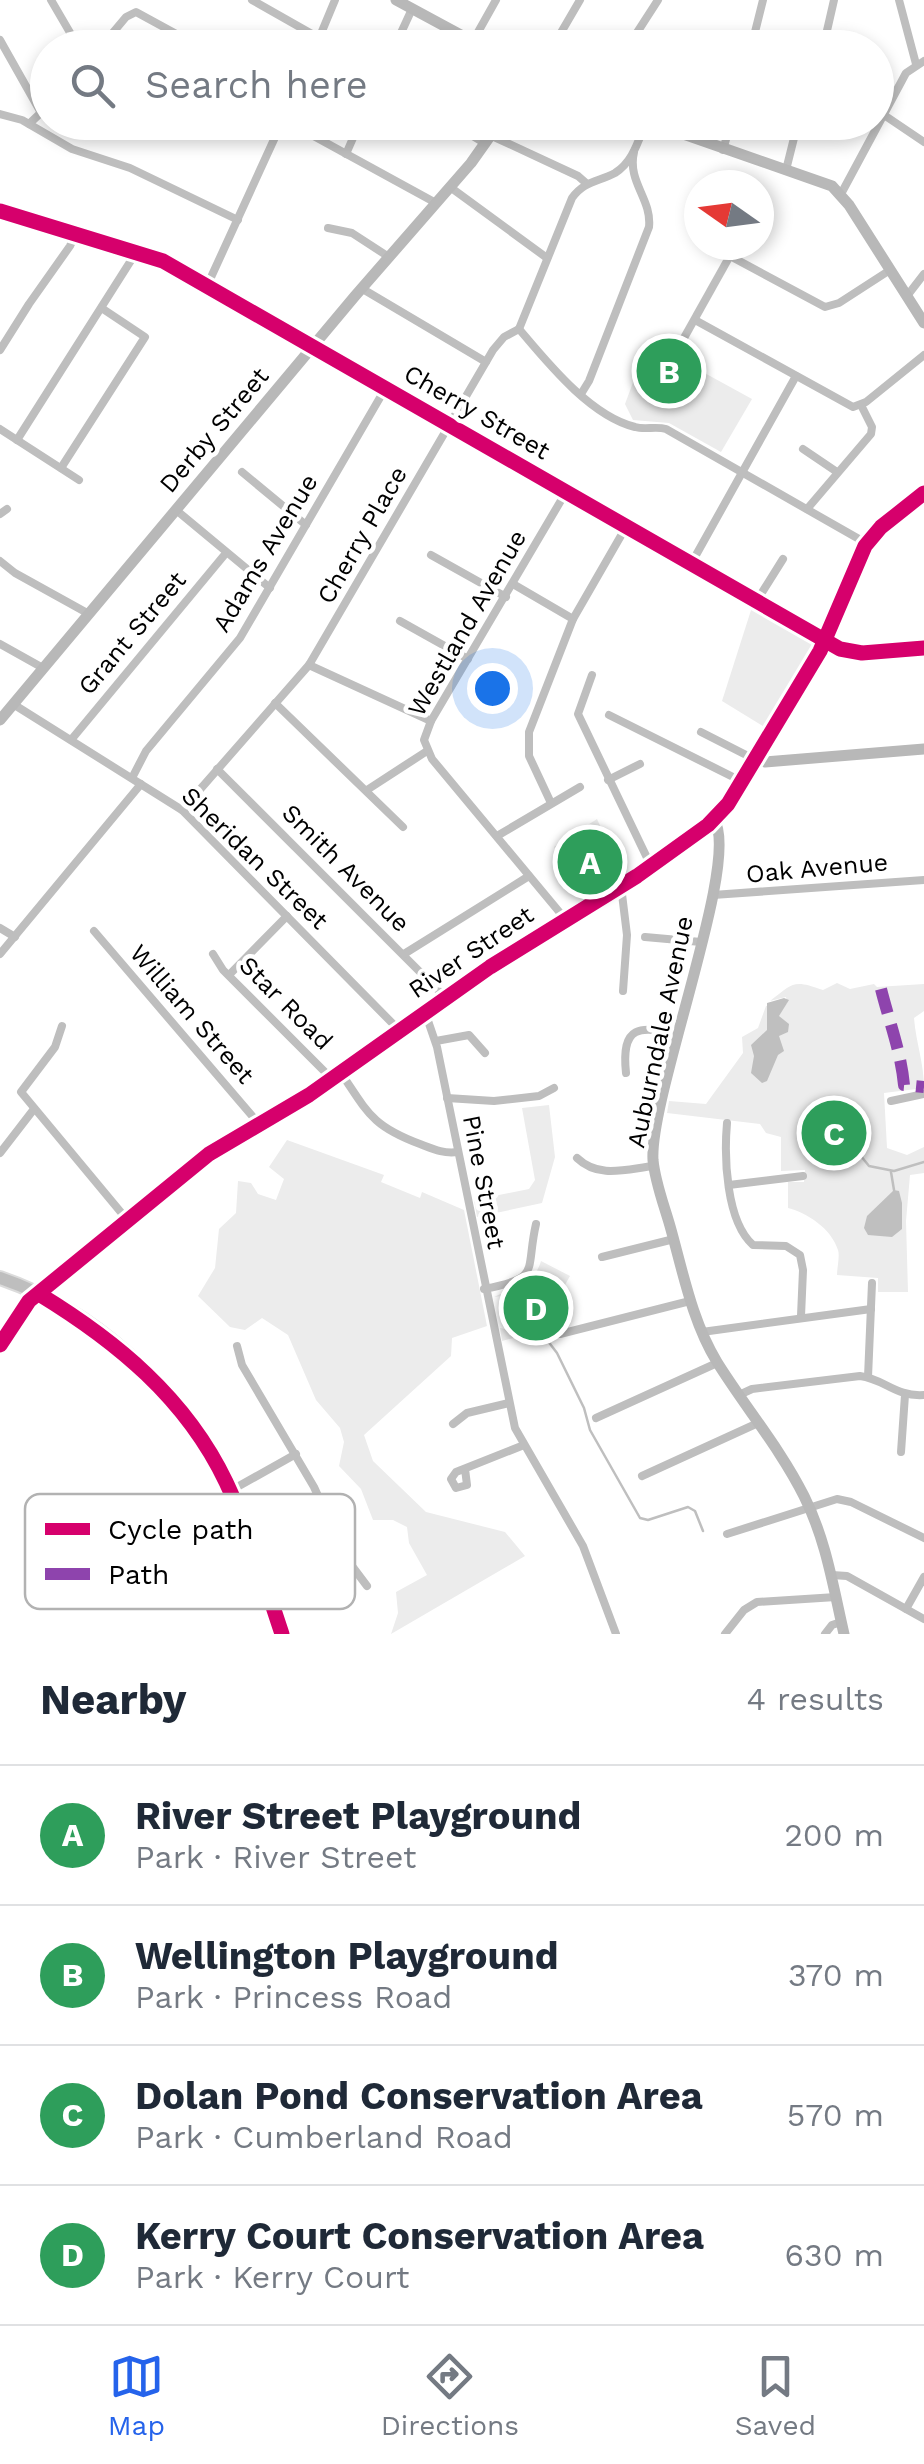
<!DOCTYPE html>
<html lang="en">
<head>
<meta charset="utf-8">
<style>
  body { margin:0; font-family:"Work Sans",sans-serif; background:#f6f6f7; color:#1f2937 }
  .compass { position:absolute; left:684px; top:170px; width:90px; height:90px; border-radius:50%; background:#fff; box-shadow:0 5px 15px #0003; rotate:284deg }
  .you { position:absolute; left:492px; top:688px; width:35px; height:35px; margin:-25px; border:8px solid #fff; border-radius:50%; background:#1a73e8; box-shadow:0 0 0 15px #1a73e833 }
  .badge { display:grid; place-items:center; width:65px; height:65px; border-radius:50%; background:#2563eb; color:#fff; font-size:32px; font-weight:700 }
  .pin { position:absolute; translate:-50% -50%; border:5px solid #fff; box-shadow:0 2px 10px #0006 }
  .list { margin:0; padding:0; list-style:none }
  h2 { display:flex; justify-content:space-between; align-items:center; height:130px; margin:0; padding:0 40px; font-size:42px }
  h2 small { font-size:32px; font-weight:400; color:#747a83 }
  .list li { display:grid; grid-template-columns:65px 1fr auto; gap:30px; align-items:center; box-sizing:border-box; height:140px; padding:0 40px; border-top:2px solid #e0e1e3 }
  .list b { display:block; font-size:38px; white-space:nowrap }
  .list p { margin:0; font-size:32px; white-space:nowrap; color:#747a83 }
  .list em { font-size:32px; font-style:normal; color:#747a83 }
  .icon { flex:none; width:55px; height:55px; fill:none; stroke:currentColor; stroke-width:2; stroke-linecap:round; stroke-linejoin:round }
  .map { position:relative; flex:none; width:924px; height:1634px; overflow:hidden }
  .search { position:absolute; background:#fff; box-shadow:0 5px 15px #0003; left:30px; right:30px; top:30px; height:110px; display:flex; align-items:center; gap:25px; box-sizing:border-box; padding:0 35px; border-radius:55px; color:#747a83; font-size:38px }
  .sheet { height:690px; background:#fff }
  nav { display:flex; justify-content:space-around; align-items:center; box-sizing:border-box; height:140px; border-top:2px solid #e0e1e3; background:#fff; font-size:28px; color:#747a83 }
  nav a { display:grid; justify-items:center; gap:5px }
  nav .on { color:#2563eb }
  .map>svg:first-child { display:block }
  .green { fill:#ececec }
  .water { fill:#bfbfbf }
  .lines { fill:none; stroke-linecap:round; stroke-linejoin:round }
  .stream { stroke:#bfbfbf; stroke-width:2.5 }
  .primary-casing { stroke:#dbdbdb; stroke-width:16 }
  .street { stroke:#bebebe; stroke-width:8 }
  .secondary { stroke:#b8b8b8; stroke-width:11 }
  .primary { stroke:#bebebe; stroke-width:12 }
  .quiet { stroke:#8e44ad; stroke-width:12; stroke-dasharray:25 12; stroke-linecap:butt }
  .cycleway-casing { stroke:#fff; stroke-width:21 }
  .cycleway { stroke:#d6006c; stroke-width:15 }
  .labels { text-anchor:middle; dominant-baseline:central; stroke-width:9; stroke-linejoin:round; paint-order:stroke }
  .street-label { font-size:25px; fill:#000; stroke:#fff }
  .key { fill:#fff; stroke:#b2b2b2; stroke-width:2.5 }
  .key-label { font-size:28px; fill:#000 }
</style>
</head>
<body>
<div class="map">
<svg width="924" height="1634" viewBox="0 0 924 1634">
  <rect width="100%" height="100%" fill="#fff"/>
  <!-- green -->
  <g class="green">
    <polygon points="648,342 752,399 721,452 669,423 633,420 625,404"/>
    <polygon points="752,607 813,645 802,671 766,728 722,701"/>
    <polygon points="597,819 623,876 587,898 554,847"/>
    <path d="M837,983L850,989L874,984L877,987L924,984V1011L914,1018C916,1043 924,1063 924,1088L884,1093L887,1148L907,1155L924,1147V1173L910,1175L906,1221L908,1292H878V1278L837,1275C837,1268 840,1256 838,1250C831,1228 807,1213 788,1208V1182H804L805,1170L781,1171V1137L766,1133L760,1124L667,1113L669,1101L706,1104L743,1053L742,1037L758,1028L766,1006L787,1004L786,997L770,1001C793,983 793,979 823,990Z"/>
    <polygon points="549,1105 555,1157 542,1203 477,1217 474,1200 529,1189 535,1180 522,1108"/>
    <polygon points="287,1140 384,1175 381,1182 420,1198 422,1192 464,1210 487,1326 452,1338 451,1356 364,1435 373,1461 426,1512 505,1532 525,1556 391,1634 398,1613 396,1592 427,1575 409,1543 407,1527 393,1520 373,1520 361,1489 339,1466 344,1442 340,1428 316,1400 288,1335 262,1318 245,1330 230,1327 198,1296 215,1268 219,1229 236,1213 238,1181 251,1183 258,1194 276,1200 284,1179 269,1167"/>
    <path d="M541,1261L570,1276L534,1340L517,1337L502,1341L500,1328L505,1329L518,1318L525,1293L494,1297C516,1286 533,1287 541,1261Z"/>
  </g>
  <!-- water -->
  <g class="water">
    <polygon points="784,998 789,1000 779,1016 789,1024 788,1032 779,1036 784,1051 778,1055 767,1081 762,1083 751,1073 754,1056 751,1045 767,1030 767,1003"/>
    <polygon points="894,1190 899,1191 902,1203 902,1229 892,1237 868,1235 864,1228 867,1216"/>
  </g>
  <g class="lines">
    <!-- stream -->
    <g class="stream">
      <polyline points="839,1140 852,1145 869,1166 894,1171 924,1162"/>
      <polyline points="891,1172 894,1190"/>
      <polyline points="513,1333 541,1332 557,1353 584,1408 590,1430 640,1518 648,1520 688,1507 695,1511 703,1531"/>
    </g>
    <defs>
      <path id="primary" d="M0,1278C94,1310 178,1388 223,1477C249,1526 264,1581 282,1634"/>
    </defs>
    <!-- primary casing -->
    <use href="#primary" class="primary-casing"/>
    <!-- street -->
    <g class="street">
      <polyline points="51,0 79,48"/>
      <polyline points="252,0 319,38"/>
      <polyline points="899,0 916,64"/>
      <polyline points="0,40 40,111"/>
      <polyline points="473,41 496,0"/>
      <polyline points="100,48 126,17 136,12 202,48"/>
      <polyline points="315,48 335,0"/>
      <polyline points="394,48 412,9"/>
      <polyline points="552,48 580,0"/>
      <polyline points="627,48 658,0"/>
      <polyline points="751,48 763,0"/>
      <polyline points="823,48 834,0"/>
      <polyline points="0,114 22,120 72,149 130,168 238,220"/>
      <polyline points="884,115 924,142"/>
      <polyline points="204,122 210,122"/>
      <polyline points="288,122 436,203"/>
      <polyline points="450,122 486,144"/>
      <polyline points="29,124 48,106"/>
      <polyline points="492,136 578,176 586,183"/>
      <polyline points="723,150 731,122"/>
      <polyline points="346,154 360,122"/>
      <polyline points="786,170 798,122"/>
      <polyline points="450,187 547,258"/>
      <polyline points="841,194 906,73 924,61"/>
      <polyline points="328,228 352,233 389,257"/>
      <polyline points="730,256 825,307 839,303 890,270"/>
      <polyline points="207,286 282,122"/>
      <polyline points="361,288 486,362"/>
      <polyline points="907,296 924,274"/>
      <polyline points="695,320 853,407 866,402 924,355"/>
      <path d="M519,329C547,362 590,416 635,427C645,430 656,426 666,429L866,543"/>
      <path d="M519,329L572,198C584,181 598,182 615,173C633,162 638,141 646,122"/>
      <polyline points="0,350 29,304 70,246 76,233"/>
      <polyline points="675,354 736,245"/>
      <path d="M581,394L589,381L649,227C652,199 627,182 634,152"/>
      <polyline points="0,429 79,480"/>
      <polyline points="17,440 137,251"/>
      <polyline points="803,449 837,472"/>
      <polyline points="61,468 145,337 103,309"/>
      <polyline points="242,472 306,525"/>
      <polyline points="807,509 871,434 872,427 861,405"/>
      <polyline points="176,510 270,588"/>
      <polyline points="0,514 7,509"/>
      <polyline points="431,555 506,597"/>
      <polyline points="0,561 15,573 89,614"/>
      <polyline points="691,564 796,376"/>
      <polyline points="513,584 573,619"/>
      <polyline points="756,602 783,559"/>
      <polyline points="400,621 468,659"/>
      <polyline points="0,644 43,668"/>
      <polyline points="309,665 431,721"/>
      <polyline points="592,675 578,714 651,866"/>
      <polyline points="275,703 403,827"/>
      <polyline points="13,704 182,810 400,1031"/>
      <polyline points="609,715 741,781"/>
      <polyline points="701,732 754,759"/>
      <polyline points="71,740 226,553"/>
      <polyline points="217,769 446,998"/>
      <polyline points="132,778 146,751 240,638 385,389"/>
      <polyline points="608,780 640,764"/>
      <polyline points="367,790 427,751"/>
      <polyline points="551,803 529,756 529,732 573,619 626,527"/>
      <polyline points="182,810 309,665 493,350 504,337 519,329"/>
      <polyline points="497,836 580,787"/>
      <polyline points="621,886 627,935 623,991"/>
      <polyline points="713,895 924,880"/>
      <polyline points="566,920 432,759 424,740 431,721 566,492"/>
      <polyline points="0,928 15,937"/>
      <polyline points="94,931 259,1124"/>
      <polyline points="645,937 701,942"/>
      <polyline points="0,954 141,784"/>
      <polyline points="213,954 223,970 332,1079"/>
      <polyline points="404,954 529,876"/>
      <polyline points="229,975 287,916"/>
      <polyline points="425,1012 437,1047 515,1428 583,1546 616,1634"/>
      <polyline points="62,1026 55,1047 21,1092 129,1222"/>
      <polyline points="436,1041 469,1035 485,1053"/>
      <path d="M341,1073C368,1113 372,1126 420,1144C433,1149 443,1154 458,1152"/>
      <path d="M626,1073C621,1025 639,1025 679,1035"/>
      <polyline points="447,1098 494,1101 539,1096 554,1088"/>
      <polyline points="891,1101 924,1094"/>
      <path d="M727,1123C724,1157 726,1221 753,1245L786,1246L800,1255L803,1270L801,1316"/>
      <polyline points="0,1153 34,1109"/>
      <path d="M577,1158C599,1179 626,1169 654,1166"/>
      <polyline points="729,1185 803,1176"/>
      <polyline points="602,1257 674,1239"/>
      <path d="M484,1289C542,1278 525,1272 536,1224"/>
      <polyline points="702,1332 871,1309"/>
      <polyline points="560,1334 690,1301"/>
      <polyline points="0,1345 26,1305 39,1294"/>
      <polyline points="237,1346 242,1365 314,1487 346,1558 367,1586"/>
      <polyline points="868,1377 872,1283"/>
      <path d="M739,1395L752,1389L860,1376C885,1379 895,1397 924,1395"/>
      <polyline points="596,1418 717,1363"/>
      <polyline points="453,1424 467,1413 509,1403"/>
      <polyline points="901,1452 905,1395"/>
      <polyline points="465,1469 467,1485 456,1488 451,1479 456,1472 524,1445"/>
      <polyline points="642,1476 758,1423"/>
      <polyline points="230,1491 296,1454"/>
      <polyline points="727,1534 837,1499 851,1502 924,1538"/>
      <polyline points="832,1575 847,1576 924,1619"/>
      <polyline points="906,1609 924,1577"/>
      <polyline points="725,1634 744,1610 757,1602 836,1597"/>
      <polyline points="825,1634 832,1625 841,1622"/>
    </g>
    <!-- secondary -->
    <g class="secondary">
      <polyline points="396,0 485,48"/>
      <polyline points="649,122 832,186 849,205 924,323"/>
      <polyline points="0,211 163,261 840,649 862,653 924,648"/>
      <polyline points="0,720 355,296 471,163 500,122"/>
      <polyline points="754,759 765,762 924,749"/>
      <path d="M714,820C742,858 649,1096 653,1160C655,1182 664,1205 670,1226C683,1272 692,1321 717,1362C745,1407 780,1448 804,1496C826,1540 833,1586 844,1634"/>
      <polyline points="39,1294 212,1152 309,1095 490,967 637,876 708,825 728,804 820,651 865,546 881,527 924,493"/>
    </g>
    <!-- primary -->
    <use href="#primary" class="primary"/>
    <!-- quiet -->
    <path class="quiet" d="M881,989C889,1021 901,1052 904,1085L924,1087"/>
    <defs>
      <g id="cycleway">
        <polyline points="0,211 163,261 840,649 862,653 924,648"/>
        <path d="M39,1294C116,1341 186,1398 226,1482C249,1531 265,1583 282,1634"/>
        <polyline points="0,1345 29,1301 209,1154 309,1095 490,967 637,876 708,825 728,804 820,651 865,546 881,527 924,493"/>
      </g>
    </defs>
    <!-- cycleway casing -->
    <use href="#cycleway" class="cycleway-casing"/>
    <!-- cycleway -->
    <use href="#cycleway" class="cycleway"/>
  </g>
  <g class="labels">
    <!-- street labels -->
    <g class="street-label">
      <text transform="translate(477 412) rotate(30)">Cherry Street</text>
      <text transform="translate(214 430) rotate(-50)">Derby Street</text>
      <text transform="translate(362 535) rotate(-60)">Cherry Place</text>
      <text transform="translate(265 553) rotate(-59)">Adams Avenue</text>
      <text transform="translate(467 623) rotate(-60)">Westland Avenue</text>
      <text transform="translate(132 633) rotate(-50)">Grant Street</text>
      <text transform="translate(255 858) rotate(44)">Sheridan Street</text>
      <text transform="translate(346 868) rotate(45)">Smith Avenue</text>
      <text transform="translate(817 868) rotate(-5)">Oak Avenue</text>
      <text transform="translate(471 952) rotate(-34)">River Street</text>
      <text transform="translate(286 1003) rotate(45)">Star Road</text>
      <text transform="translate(192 1014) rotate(49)">William Street</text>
      <text transform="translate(660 1032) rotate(-78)">Auburndale Avenue</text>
      <text transform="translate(484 1182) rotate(79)">Pine Street</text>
    </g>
  </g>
  <!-- legend -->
  <rect x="25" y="1494" width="330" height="115" rx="15" class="key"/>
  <rect x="45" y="1523" width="45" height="12" fill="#d6006c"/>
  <rect x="45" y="1568" width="45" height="12" fill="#8e44ad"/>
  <g class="key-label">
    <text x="108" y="1539">Cycle path</text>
    <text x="108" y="1584">Path</text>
  </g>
</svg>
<svg class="compass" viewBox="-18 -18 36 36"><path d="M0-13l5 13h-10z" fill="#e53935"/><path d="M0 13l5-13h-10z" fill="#747a83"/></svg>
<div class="you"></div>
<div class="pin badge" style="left:590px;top:862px;background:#2e9e5b">A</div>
<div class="pin badge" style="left:669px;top:371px;background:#2e9e5b">B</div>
<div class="pin badge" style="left:834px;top:1133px;background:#2e9e5b">C</div>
<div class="pin badge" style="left:536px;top:1308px;background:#2e9e5b">D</div>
<div class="search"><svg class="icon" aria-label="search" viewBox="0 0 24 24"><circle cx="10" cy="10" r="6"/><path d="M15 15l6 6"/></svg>Search here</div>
</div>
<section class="sheet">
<h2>Nearby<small>4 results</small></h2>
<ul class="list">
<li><span class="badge" style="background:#2e9e5b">A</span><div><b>River Street Playground</b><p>Park · River Street</p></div><em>200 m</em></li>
<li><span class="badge" style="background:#2e9e5b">B</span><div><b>Wellington Playground</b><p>Park · Princess Road</p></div><em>370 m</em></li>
<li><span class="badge" style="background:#2e9e5b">C</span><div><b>Dolan Pond Conservation Area</b><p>Park · Cumberland Road</p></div><em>570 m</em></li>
<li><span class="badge" style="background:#2e9e5b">D</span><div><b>Kerry Court Conservation Area</b><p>Park · Kerry Court</p></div><em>630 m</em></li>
</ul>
</section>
<nav>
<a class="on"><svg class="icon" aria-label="map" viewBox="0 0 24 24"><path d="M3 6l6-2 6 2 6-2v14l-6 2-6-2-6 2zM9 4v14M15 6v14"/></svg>Map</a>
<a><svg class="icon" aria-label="directions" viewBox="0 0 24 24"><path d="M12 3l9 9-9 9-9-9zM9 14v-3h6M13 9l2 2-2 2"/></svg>Directions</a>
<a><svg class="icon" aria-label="saved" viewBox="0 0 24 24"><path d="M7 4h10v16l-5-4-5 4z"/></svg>Saved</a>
</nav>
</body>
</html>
